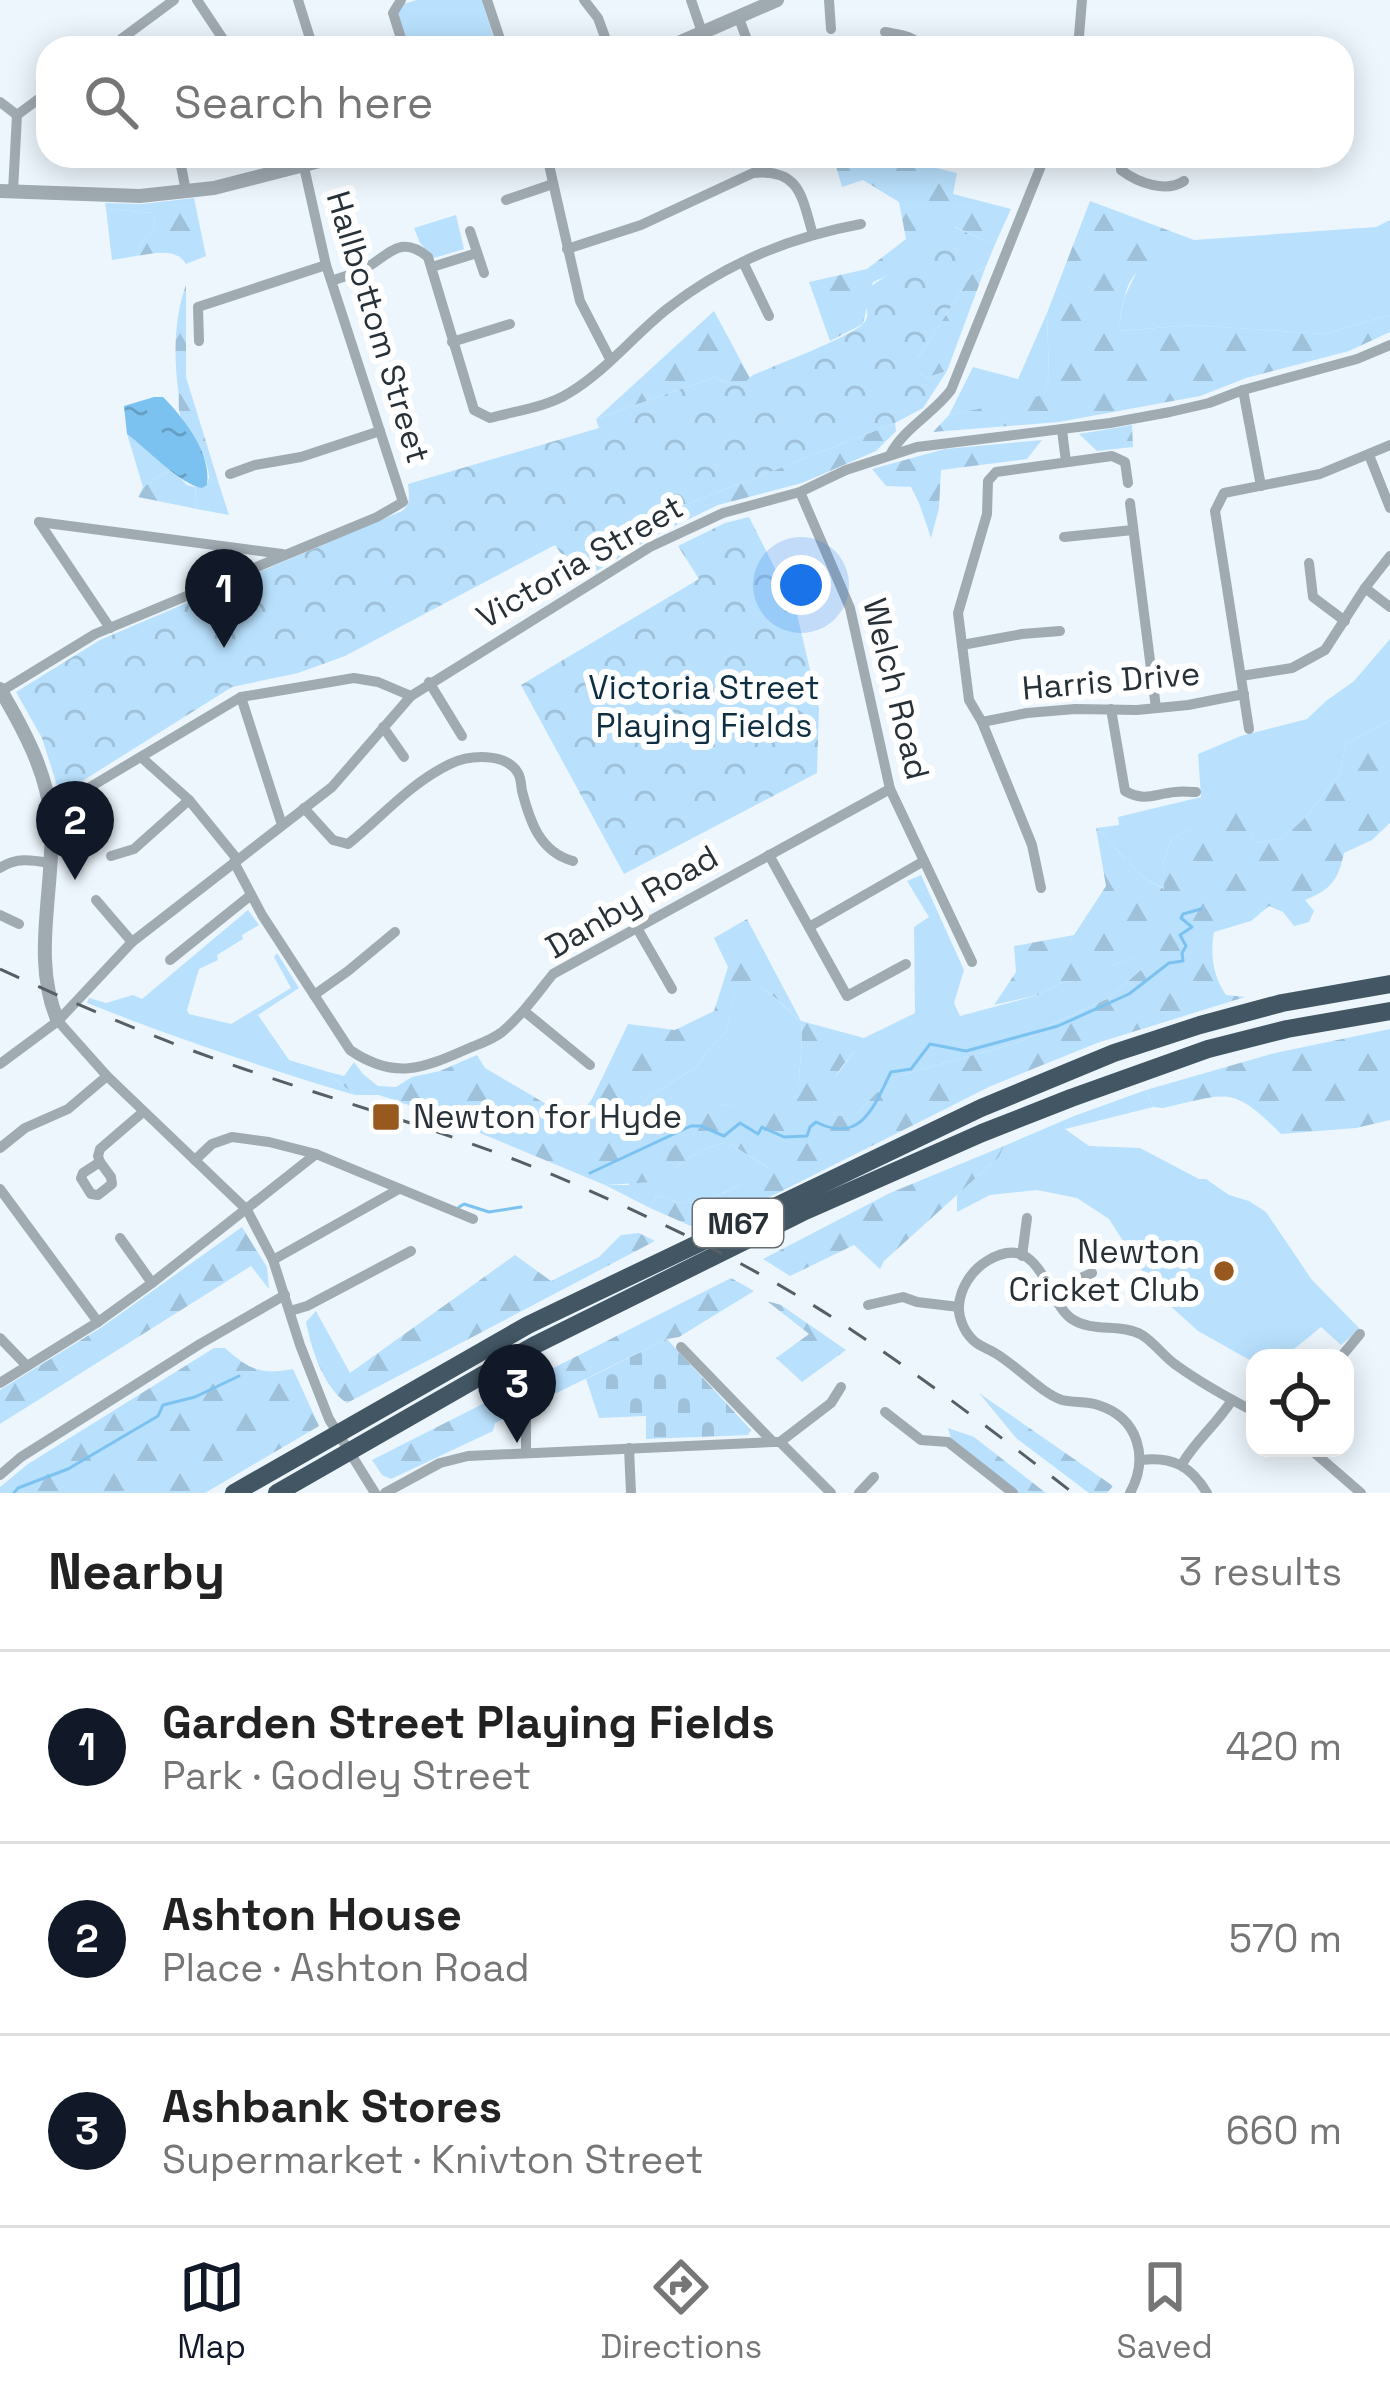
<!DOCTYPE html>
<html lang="en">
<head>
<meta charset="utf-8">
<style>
  body { margin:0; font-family:"Space Grotesk",sans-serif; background:#f6f6f6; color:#222 }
  .controls { position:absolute; right:36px; bottom:36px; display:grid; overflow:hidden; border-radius:24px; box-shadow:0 6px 30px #0003 }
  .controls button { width:108px; height:108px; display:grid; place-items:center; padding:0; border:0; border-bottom:3px solid #e0e0e0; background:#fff; color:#222; font:60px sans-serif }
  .you { position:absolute; left:801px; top:585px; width:42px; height:42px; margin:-30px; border:9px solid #fff; border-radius:50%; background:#1a73e8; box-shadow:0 0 0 18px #1a73e833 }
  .badge { display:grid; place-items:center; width:78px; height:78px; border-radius:50%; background:#111827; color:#fff; font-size:39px; font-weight:700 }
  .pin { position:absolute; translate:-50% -99px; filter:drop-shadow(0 3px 6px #0008) }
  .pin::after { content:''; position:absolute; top:63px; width:42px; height:36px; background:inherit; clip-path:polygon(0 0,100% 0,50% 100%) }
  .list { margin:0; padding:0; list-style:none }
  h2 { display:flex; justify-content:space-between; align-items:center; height:156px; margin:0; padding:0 48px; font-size:51px }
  h2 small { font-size:39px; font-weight:400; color:#767676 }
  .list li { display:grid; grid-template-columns:78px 1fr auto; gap:36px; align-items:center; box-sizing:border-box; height:192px; padding:0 48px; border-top:3px solid #e0e0e0 }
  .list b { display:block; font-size:45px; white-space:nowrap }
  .list p { margin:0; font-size:39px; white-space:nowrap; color:#767676 }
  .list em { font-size:39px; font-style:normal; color:#767676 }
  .icon { flex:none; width:66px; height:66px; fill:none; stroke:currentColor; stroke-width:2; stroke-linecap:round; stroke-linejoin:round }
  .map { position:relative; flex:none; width:1390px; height:1493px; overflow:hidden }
  .search { position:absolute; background:#fff; box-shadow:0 6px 30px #0003; left:36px; right:36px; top:36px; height:132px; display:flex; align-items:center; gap:30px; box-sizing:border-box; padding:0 42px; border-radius:36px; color:#767676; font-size:45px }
  .sheet { height:732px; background:#fff }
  nav { display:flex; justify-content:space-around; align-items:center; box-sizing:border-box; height:168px; border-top:3px solid #e0e0e0; background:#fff; font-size:33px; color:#767676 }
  nav a { display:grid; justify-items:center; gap:6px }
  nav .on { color:#111827 }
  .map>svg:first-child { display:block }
  .green { fill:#b9e1fe }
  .forest { fill:url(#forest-firs) }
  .cemetery { fill:url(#cemetery-stones) }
  .park { fill:url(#park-crowns) }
  .water { fill:url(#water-ripples) }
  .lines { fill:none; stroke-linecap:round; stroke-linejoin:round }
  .stream { stroke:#7cc2f1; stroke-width:3 }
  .minor { stroke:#a0aab1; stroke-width:10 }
  .tertiary { stroke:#a0aab1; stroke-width:14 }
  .motorway { stroke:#425663; stroke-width:18 }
  .rail { stroke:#565f66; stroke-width:3; stroke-dasharray:21 21; stroke-linecap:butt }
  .poi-dot { fill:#97591e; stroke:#fff; stroke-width:4.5 }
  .labels { text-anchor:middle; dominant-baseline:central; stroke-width:12; stroke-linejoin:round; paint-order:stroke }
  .shield { fill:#fff; stroke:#686f73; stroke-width:3 }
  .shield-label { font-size:30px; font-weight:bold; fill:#283137 }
  .street-label { font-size:33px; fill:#283137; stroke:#fff }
  .park-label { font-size:33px; fill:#0e2e41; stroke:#fff }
  .poi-label { font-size:33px; fill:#283137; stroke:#fff; text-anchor:start }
</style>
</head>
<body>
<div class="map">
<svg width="1390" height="1493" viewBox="0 0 1390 1493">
  <defs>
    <pattern id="forest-firs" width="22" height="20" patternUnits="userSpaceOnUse" patternTransform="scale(3)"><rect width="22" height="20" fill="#b9e1fe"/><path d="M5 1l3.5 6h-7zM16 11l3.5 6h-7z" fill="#9fc2da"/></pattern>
    <pattern id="cemetery-stones" width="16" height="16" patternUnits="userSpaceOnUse" patternTransform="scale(3)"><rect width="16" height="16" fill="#b9e1fe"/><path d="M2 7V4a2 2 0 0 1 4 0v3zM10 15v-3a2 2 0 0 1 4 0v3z" fill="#9fc2da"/></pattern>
    <pattern id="park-crowns" width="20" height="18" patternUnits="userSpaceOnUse" patternTransform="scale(3)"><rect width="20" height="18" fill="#b9e1fe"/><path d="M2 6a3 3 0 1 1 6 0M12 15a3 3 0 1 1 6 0" fill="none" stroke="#9fc2da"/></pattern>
    <pattern id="water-ripples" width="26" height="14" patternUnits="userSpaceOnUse" patternTransform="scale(3)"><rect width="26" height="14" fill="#7cc2f1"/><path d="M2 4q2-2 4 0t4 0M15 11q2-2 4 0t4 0" fill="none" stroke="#669ec4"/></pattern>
  </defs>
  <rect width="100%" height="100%" fill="#edf6fd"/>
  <!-- green -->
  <g class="green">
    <polygon points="417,0 482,0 496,45 494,48 408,48 397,13 403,4"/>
    <polygon points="106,209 153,213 155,227 142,242 136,256 112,260"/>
    <polygon points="456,215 464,249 434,258 420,243 414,228"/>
    <polygon points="1390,220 1390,315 1324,334 1194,325 1118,331 1124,298 1138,269 1154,255 1194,240 1376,227"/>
    <polygon points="1047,313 1049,376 1044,396 949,415 973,367 1018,379"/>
    <polygon points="127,434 171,469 143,487"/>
    <polygon points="209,477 219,484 229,515 197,509 195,487 207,485"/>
    <polygon points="1390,639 1390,720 1346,744 1340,773 1308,815 1283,838 1257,843 1249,834 1193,828 1171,840 1163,864 1165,889 1145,879 1096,828 1119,825 1118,817 1201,797 1198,754 1241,736 1307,719 1326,701 1354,681"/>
    <polygon points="921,875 964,970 954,1003 960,1016 1038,995 1063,982 1087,980 1115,964 1152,952 1143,968 1109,998 1054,1023 1020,1042 891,1078 854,1116 835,1116 827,1102 830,1084 864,1038 915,1013 914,927 929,917 907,881"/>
    <path d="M248,910L259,925L242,935L243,939L217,955L218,960L199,969L187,1010L189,1014L231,1024L291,988L274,957L277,953L299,988L258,1015L289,1060L325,1071L355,1095C264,1068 175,1038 87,1003L89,998L106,1003L133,995L142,999Z"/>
    <path d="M747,982C768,987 784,1008 801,1021C804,1045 798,1068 799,1093C777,1116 746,1108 717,1104L696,1122L694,1135L671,1171C689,1157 705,1147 727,1142L770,1169C747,1180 710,1204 685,1203C674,1203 666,1197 656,1196L650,1208L605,1185H629L633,1113L649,1097L696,1067L710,1048L726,1032L737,984Z"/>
    <polygon points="1146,1090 1153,1107 1065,1129 1089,1146 1140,1148 1199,1179 1206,1179 1229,1195 1249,1201 1266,1212 1312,1280 1360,1329 1341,1345 1321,1327 1283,1358 1255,1358 1255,1363 1198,1331 1157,1294 1109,1219 1077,1198 1037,1190 990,1195 957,1212 957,1195 999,1157 1004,1146 1074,1116"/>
  </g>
  <!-- forest -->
  <g class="forest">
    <path d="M833,156H887L957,173L953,194L1011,209L996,242H989L955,227C945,235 942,240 935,249C921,265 892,273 873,282L863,324L830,341L809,282L867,269L906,239L899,202L863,180L842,187Z"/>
    <path d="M194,198L206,256L186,264C176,247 153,254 136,256L142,242L155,227L153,213L106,209L105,203L142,204Z"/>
    <path d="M1090,201L1194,240C1140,261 1124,270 1119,331L1194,325L1324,334L1390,315V332L1349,351L1246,378L1200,396L1059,422L933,432L949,415L1044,395L1049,376L1047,313Z"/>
    <polygon points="986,266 947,371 926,378 918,372 918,358 972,274"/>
    <path d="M186,285V377L219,484L209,477C207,453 190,437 181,417C177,408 180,399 178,389C174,354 174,318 186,285Z"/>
    <path d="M714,311L750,378C739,391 727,383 715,377L596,419Z"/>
    <polygon points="895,423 896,431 876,451 802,483 718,505 656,535 580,581 571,568 667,512"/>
    <polygon points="1132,425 1133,447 1097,451 1079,434"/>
    <polygon points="1042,440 1027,459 941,470 939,508 931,538 919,503 911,487 886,486 872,469 945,449"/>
    <polygon points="171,469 187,485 195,487 197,509 138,497 143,487"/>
    <path d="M1390,720V823L1372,840L1344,853C1338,880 1332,889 1305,900L1314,911L1309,922L1294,926L1283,912L1269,906L1251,921L1214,932C1210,955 1213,976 1226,995L1245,997L1097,1043L991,1086L702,1231L650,1208L656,1196C666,1197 674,1203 684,1203C708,1205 749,1180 769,1168L727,1142C705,1147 689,1157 671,1171L665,1169C667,1149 676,1142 694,1134L695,1122L682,1109C689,1090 700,1082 720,1080L722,1094L718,1104C746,1108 777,1115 799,1093C798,1068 804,1044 801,1021C781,1006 763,978 737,985L726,1032L710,1048L696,1067L649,1097L633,1113L631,1139L646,1152L653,1182L605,1185L432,1113L379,1095H355L325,1071L344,1076L354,1062L363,1074L378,1086L396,1087L412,1077L440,1071L477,1055L485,1068L575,1121L592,1099L628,1024L675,1030L714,1011L728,967L714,938L747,919L801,1021L864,1038C847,1064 817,1085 835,1116H854L891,1078L1020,1042L1054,1023L1109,998L1143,968L1150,953L1115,964L1087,981L1063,982L1038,995L994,1005L1016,972L1014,946L1074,935L1106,886L1096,828L1145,879L1164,889L1163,864L1171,840L1193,828L1224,804L1244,814L1249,834L1257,843L1283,838L1308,815L1340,773L1346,744Z"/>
    <path d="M1390,1029V1120L1356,1128L1281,1134C1231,1084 1228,1094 1163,1108L1153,1107L1146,1090L1275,1053Z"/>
    <polygon points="1004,1146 999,1157 884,1261 880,1269 854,1245 790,1276 763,1259 890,1193"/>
    <polygon points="242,1227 267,1267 269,1289 251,1266 0,1424 0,1390 102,1327"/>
    <path d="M639,1233L655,1241L347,1403C324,1389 311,1348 306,1322L316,1311L350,1373L515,1255L551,1281L599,1257L621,1235Z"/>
    <polygon points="731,1278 754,1291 679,1337 667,1339 495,1423 493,1431 391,1479 382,1475 372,1460"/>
    <polygon points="767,1301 781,1305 846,1350 802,1382 776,1358 809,1334"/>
    <path d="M214,1348H225C250,1370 260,1375 293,1369L319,1426L205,1493H0V1487L28,1464Z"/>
    <polygon points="979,1393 1113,1486 1107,1493 1089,1493 1016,1438"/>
    <polygon points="948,1428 974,1437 1046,1493 1018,1493 951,1439"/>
  </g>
  <!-- cemetery -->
  <polygon class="cemetery" points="667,1339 751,1430 748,1435 646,1439 646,1416 599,1418 586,1379"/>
  <!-- park -->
  <g class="park">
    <path d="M954,227L989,242H996L986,266L972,274L918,358V372L926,378L947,371L923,408L895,423L667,512L571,568L555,545L345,656L298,673L232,687L60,795L42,738L16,692L100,640L402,511C411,505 409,495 408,484L599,428L596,419L715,377C730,385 740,389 753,375C774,366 850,337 863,324C871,316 866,306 863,296C879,273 908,270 930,252C938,246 941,237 948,228Z"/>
    <polygon points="749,517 796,610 819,708 817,773 624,874 521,685 699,579 678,546 725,523"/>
  </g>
  <!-- water -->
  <path class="water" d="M154,397H163C184,418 212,454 207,485L202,488C181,485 146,448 127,434L124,406Z"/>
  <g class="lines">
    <!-- stream -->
    <g class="stream">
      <path d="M590,1173L691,1126H701L724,1136L740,1123L758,1134L762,1127L784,1137L807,1136L810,1127L816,1122C861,1145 874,1106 891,1072L911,1069L930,1044L966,1051L1058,1026L1129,994L1169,963L1183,961L1182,953L1186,946L1180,935L1192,927L1181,918L1183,914L1201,909"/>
      <polyline points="459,1207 464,1204 489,1212 521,1207"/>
      <polyline points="14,1493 18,1488 68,1469 158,1416 163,1405 195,1397 239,1376"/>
    </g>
    <!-- minor -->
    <g class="minor">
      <polyline points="197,0 229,48"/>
      <polyline points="298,0 313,48"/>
      <polyline points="401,0 393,13 404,48"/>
      <polyline points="487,0 503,48"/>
      <polyline points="584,0 598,18 609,48"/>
      <polyline points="691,0 702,32"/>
      <polyline points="829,0 831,29"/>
      <polyline points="738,16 749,45"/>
      <path d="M885,32C899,35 914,35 922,48"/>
      <polyline points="109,48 174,0"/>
      <polyline points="1078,48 1082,0"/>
      <polyline points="0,102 17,115"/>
      <polyline points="179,156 186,191"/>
      <polyline points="547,156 580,301 610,359"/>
      <polyline points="635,156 636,161"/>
      <polyline points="1015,156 1041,165"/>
      <path d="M1121,156V170C1138,183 1166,193 1184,181"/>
      <polyline points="13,191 17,115 48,92"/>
      <polyline points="506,200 553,184"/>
      <polyline points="470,231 484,273"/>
      <path d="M567,249L641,225L753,173C800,168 802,197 813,235"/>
      <polyline points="743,262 769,316"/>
      <polyline points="432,267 477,253"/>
      <path d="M332,281C341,277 351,275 360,271C387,259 398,232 428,257L474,410L490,418C515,411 547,407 569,393C606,371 634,335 667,309C724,264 790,237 861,224"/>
      <polyline points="199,341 198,307 326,265"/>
      <polyline points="452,342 510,324"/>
      <polyline points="1243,390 1261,486"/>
      <polyline points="1062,430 1066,462"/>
      <path d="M890,455C904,428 933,414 951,390L1045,156"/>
      <polyline points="1369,455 1390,508"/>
      <polyline points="230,474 255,465 301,457 380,431"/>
      <polyline points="800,492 850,608 890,789 972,962"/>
      <polyline points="1130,503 1156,708"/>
      <polyline points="39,522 282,554"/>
      <polyline points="39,522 110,628"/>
      <polyline points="1064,537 1133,530"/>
      <polyline points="1309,563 1313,597 1345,621"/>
      <polyline points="1365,588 1390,607"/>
      <polyline points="962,645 1022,634 1060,631"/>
      <polyline points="1241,676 1292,668 1325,650 1365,588 1390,556"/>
      <polyline points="429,682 462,736"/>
      <polyline points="0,692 95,634 377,517 403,502 326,265 304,167"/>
      <polyline points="241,697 282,825"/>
      <path d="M1111,709L1125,791C1145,802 1154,794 1175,792C1182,791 1189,792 1196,792"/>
      <polyline points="982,722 1027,713 1075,709 1137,710 1188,705 1244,694"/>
      <polyline points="383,727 404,757"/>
      <polyline points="1249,729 1215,511 1224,493 1320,474 1390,445"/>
      <polyline points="141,757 189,800 237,859"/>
      <path d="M304,808L333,840L348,844C383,816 409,784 450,764C469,755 506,752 518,773C521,778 521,785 522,791C530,822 540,852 573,861"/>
      <polyline points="50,811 241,697 354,678 378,682 411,696"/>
      <polyline points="769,855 847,996 906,964"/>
      <polyline points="111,856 134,849 189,800"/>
      <path d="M234,862L262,915L350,1050C394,1080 422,1069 467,1049C479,1044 492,1040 502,1032C522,1015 537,994 553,974L890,789"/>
      <path d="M0,868C16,857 32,860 50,863"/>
      <polyline points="1041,888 1032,845 982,722 969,700 958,613 987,514 988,481 996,472 1112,456 1125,462 1128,483"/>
      <polyline points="96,900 132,942"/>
      <polyline points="0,915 19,924"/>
      <polyline points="809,927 924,861"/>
      <polyline points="637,928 672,989"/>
      <polyline points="170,960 251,895"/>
      <polyline points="314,995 348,971 395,932"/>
      <polyline points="524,1011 590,1065"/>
      <polyline points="58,1021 107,1076 247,1210 273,1260 300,1345 329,1419 375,1493"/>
      <polyline points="0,1064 58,1021 132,942 332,787 411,696 650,547 723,513 800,492 846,470 917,447 1110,423 1170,412 1209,403 1243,390 1357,359 1390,345"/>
      <polyline points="0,1148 25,1128 68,1109 107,1076"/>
      <polyline points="195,1160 212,1144 232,1137 269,1142 316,1154 473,1219"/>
      <polygon points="100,1162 111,1177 112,1184 98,1195 91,1194 81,1178 83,1173"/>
      <polyline points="100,1162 98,1156 100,1149 143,1112"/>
      <polyline points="0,1189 98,1322"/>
      <polyline points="120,1238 152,1283"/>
      <polyline points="1022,1256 1027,1218"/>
      <polyline points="273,1260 399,1189"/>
      <polyline points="1051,1291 1092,1273"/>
      <polyline points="868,1305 903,1297 917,1302 959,1307"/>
      <polyline points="290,1311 307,1306 411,1251"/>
      <polyline points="0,1338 27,1366"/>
      <polyline points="681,1347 773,1442 780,1442 831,1493"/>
      <polyline points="1340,1358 1360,1334"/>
      <polyline points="0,1383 98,1322 152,1283 316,1154"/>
      <polyline points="885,1412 921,1440 948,1442 1013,1493"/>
      <polyline points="526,1421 526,1452"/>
      <polyline points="780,1442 831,1403 841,1387"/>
      <polyline points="629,1448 631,1493"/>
      <polyline points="1309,1448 1361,1493"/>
      <path d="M1141,1460C1172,1456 1191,1466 1207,1493"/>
      <path d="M1182,1464C1196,1440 1217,1424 1232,1400"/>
      <polyline points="0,1475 21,1457 200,1344 285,1295"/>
      <polyline points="385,1493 440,1463 468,1456 773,1442"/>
      <polyline points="859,1493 874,1477"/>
      <path d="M1130,1493C1149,1458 1139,1418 1098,1405C1087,1401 1074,1403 1062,1400C1041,1393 1016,1365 995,1353C987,1348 978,1346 972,1339C964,1331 958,1317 959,1306C960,1288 972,1270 987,1261C1041,1228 1045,1301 1072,1319C1093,1333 1121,1323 1142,1335C1155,1343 1164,1357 1176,1365C1201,1383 1228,1398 1255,1412"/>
    </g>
    <!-- tertiary -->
    <g class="tertiary">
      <polyline points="667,48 777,0"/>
      <polyline points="0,191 140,196 214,188 339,156"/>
      <path d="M0,689C23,728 47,772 51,818C56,884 30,959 58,1021"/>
    </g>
    <!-- motorway -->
    <g class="motorway">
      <polyline points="234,1493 528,1325 981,1108 1114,1053 1200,1025 1282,1003 1390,984"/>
      <polyline points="277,1493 535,1345 805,1211 982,1133 1071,1098 1208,1049 1287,1029 1390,1011"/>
    </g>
    <!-- rail -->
    <path class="rail" d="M0,969C80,1006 161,1041 244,1069C359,1108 477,1140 588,1190C679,1230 770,1275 853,1331C929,1382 1001,1437 1073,1493"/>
  </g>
  <!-- markers -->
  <g class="poi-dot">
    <rect x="371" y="1102" width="30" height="30" rx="6"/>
    <circle cx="1224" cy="1271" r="12"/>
  </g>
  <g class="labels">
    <!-- shield labels -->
    <rect class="shield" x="693" y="1199" width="90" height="48" rx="9"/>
    <g class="shield-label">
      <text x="738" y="1223">M67</text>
    </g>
    <!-- street labels -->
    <g class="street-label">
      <text transform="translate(378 327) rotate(73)">Hallbottom Street</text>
      <text transform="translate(580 562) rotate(-30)">Victoria Street</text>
      <text transform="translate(1111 681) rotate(-5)">Harris Drive</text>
      <text transform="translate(896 689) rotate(76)">Welch Road</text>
      <text transform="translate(632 902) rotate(-30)">Danby Road</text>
    </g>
    <!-- park labels -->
    <g class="park-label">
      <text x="704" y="688">Victoria Street<tspan x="704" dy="38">Playing Fields</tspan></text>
    </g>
    <!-- poi labels -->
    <g class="poi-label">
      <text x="413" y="1117">Newton for Hyde</text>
      <text x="1200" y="1252" text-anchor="end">Newton<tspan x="1200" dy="38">Cricket Club</tspan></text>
    </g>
  </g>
</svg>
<div class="controls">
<button><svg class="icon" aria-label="locate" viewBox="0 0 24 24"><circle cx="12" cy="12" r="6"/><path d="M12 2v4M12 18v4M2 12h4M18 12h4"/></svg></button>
</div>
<div class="you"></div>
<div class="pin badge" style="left:224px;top:648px">1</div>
<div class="pin badge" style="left:75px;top:880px">2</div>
<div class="pin badge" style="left:517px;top:1443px">3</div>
<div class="search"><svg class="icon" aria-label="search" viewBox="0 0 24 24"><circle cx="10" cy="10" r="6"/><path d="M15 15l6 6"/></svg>Search here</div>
</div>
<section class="sheet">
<h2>Nearby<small>3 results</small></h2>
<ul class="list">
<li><span class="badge">1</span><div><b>Garden Street Playing Fields</b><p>Park · Godley Street</p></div><em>420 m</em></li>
<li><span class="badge">2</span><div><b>Ashton House</b><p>Place · Ashton Road</p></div><em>570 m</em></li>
<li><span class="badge">3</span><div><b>Ashbank Stores</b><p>Supermarket · Knivton Street</p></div><em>660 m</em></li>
</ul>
</section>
<nav>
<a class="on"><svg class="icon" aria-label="map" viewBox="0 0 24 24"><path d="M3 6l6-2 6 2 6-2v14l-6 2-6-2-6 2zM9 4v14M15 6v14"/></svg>Map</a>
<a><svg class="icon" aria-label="directions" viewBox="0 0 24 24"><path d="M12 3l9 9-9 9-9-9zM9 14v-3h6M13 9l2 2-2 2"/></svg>Directions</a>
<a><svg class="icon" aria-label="saved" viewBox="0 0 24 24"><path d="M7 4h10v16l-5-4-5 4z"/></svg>Saved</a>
</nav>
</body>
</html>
